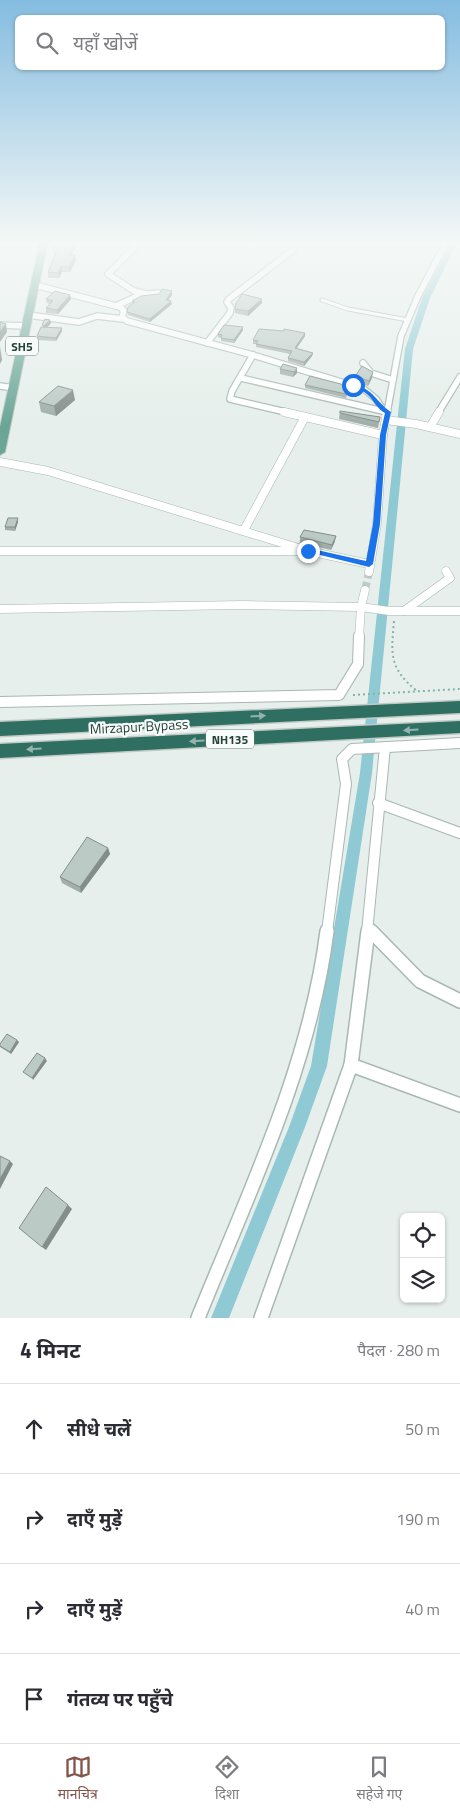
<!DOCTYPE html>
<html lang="hi">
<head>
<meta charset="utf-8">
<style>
  body { margin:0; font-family:"Titillium Web","Noto Sans Devanagari",sans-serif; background:#f7f7f7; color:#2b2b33 }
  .controls { position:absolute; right:15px; bottom:15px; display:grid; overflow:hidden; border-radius:8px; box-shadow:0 1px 4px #0004 }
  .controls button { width:45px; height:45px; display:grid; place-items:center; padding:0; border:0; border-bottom:1px solid #e1e1e2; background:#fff; color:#2b2b33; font:25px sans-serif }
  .stop { position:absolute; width:15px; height:15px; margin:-11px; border:4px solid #1a73e8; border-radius:50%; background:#fff }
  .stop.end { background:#1a73e8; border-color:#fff; box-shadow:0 1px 5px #0008 }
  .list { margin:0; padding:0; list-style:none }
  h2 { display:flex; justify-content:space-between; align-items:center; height:65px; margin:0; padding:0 20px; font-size:21px }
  h2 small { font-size:16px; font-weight:400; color:#7c7c81 }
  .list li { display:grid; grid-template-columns:32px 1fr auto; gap:15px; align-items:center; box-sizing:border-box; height:90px; padding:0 20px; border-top:1px solid #e1e1e2 }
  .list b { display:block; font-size:19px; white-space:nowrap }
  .list em { font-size:16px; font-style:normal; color:#7c7c81 }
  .icon { flex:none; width:28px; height:28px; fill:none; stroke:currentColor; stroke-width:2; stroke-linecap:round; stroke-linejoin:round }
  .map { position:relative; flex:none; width:460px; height:1318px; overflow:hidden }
  .search { position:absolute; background:#fff; box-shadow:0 1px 4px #0004; left:15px; right:15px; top:15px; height:55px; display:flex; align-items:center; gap:12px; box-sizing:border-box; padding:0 18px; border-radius:8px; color:#7c7c81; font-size:19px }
  .sheet { height:425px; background:#fff }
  nav { display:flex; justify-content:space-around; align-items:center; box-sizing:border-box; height:70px; border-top:1px solid #e1e1e2; background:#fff; font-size:14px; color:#7c7c81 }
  nav a { display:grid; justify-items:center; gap:2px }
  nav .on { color:#855347 }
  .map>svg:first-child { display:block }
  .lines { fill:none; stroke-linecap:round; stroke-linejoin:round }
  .canal { fill:#8ec9d4; fill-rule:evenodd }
  .street-tunnel { stroke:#bfccc8; stroke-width:8; stroke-dasharray:8 4; stroke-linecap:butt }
  .lane-casing { stroke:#a8b8b2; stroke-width:5 }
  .street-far3-casing { stroke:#a8b8b2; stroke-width:8 }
  .street-far2-casing { stroke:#a8b8b2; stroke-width:9 }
  .street-far1-casing { stroke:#a8b8b2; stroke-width:12 }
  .street-casing { stroke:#a8b8b2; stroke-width:16 }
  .primary-casing { stroke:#c2cac8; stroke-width:2 }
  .highway-casing { stroke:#c2cac8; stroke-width:3 }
  .path { stroke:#86b3a5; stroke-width:2; stroke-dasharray:2 3; stroke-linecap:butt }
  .lane { stroke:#fff; stroke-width:3 }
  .street-far3 { stroke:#fff; stroke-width:5.5 }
  .street-far2 { stroke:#fff; stroke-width:8 }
  .street-far1 { stroke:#fff; stroke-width:10 }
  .street { stroke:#fff; stroke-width:13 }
  .primary { fill:#6aa596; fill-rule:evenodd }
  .highway { fill:#2f6f62; fill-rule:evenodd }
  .wall { fill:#a1aea9 }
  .shaded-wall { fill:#838d89 }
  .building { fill:#bbcac4; stroke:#838d89 }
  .oneway { fill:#93b5ae }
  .route { fill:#1a73e8 }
  .labels { text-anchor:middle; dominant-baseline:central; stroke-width:4.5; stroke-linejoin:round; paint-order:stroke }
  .shield { fill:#f7fbf9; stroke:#637a73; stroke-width:1 }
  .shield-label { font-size:12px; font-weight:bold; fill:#24423a }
  .street-label { font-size:14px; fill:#24423a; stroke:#f7fbf9 }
</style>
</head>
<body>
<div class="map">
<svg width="460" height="1318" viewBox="0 0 460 1318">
  <rect width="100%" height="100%" fill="#e6efeb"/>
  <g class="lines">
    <!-- canal -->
    <polygon class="canal" points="452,241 458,241 430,298 413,349 372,773 327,1066 305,1127 229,1318 211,1318 289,1127 311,1066 360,773 405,349 422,298"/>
    <!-- street-tunnel -->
    <polyline class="street-tunnel" points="365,590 369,572"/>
    <defs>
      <polyline id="lane" points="322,300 348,309 408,320"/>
      <g id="street-far3">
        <polyline points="141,241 108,274 134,291 146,294"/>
        <polyline points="35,285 120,307 124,311 122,317 127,321 253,355 364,389 376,399 384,411"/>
        <polyline points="116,306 140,295 158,293"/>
        <polyline points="28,315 79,322 97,316 123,319"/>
        <polyline points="0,325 25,326"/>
        <polyline points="207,343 230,313 231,308 227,302 229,299 293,250"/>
        <polyline points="253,355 232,391 230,399 290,413"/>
        <polyline points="363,363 371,373 393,380"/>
        <polyline points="241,378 387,412"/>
        <polyline points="0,386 14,388"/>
        <polyline points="387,413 401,336 418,296 447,241"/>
        <polyline points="438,413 460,377"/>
      </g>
      <g id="street-far2">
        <polyline points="284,412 383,435"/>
        <polyline points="386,420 416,424 460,434"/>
        <polyline points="430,427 439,412"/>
        <polyline points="0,462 48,471 308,551 369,564"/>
        <polyline points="244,530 305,417"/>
        <polyline points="0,551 297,551"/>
        <polyline points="369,572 377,523 383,435 387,412"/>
        <polyline points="0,609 242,605 361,607 389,611 460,611"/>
        <polyline points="404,611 450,578 446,571"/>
        <polyline points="359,638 361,607 365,590"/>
      </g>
      <g id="street-far1">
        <polyline points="0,702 339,695 358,664 359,636"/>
        <polyline points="378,803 460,833"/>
        <polyline points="368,928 372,932"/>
        <polyline points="327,932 346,784 342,759 352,749 460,743"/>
        <polyline points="367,932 385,747"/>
      </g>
      <g id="street">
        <polyline points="371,931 420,981 460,1001"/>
        <polyline points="351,1065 460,1105"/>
        <path d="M198,1318C249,1192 310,1066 327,931"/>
        <polyline points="261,1318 351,1065 368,931"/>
      </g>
      <polygon id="primary" points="40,241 48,241 5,452 0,455 0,427"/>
      <g id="highway">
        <polygon points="460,701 460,713 0,736 0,722"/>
        <polygon points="460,721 460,733 0,758 0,744"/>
      </g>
    </defs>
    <!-- lane casing -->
    <use href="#lane" class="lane-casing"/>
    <!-- street-far3 casing -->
    <use href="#street-far3" class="street-far3-casing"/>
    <!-- street-far2 casing -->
    <use href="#street-far2" class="street-far2-casing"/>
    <!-- street-far1 casing -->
    <use href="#street-far1" class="street-far1-casing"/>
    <!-- street casing -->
    <use href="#street" class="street-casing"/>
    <!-- primary casing -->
    <use href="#primary" class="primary-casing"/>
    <!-- highway casing -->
    <use href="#highway" class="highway-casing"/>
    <!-- path -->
    <g class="path">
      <path d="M394,621C391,655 389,668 417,691"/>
      <polyline points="353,695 460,689"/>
    </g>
    <!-- lane -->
    <use href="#lane" class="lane"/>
    <!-- street-far3 -->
    <use href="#street-far3" class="street-far3"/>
    <!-- street-far2 -->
    <use href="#street-far2" class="street-far2"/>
    <!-- street-far1 -->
    <use href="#street-far1" class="street-far1"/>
    <!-- street -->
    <use href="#street" class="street"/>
    <!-- primary -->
    <use href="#primary" class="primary"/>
    <!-- highway -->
    <use href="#highway" class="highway"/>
  </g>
  <!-- wall -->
  <g class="wall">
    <polygon points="56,241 81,241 78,243 72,255 75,255 76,260 70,272 62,272 59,278 48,278 48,272 55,257 54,257 53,251"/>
    <polygon points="172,291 172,295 168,301 172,304 150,322 128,315 127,312 132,304 132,301"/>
    <polygon points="70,295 71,299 58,314 46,313 46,308 50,304 47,303 46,299"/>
    <polygon points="262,299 262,303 248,316 235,313 235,309"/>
    <polygon points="51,323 46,328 62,331 56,341 38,340 37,336 43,327 42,325"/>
    <polygon points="243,330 234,343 221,341 221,338 218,337 218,334"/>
    <polygon points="305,336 296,349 313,353 312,356 304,366 288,361 288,358 290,354 256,347 256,344 253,344 253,340"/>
    <polygon points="283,364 297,373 293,377 280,374 280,369"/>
    <polygon points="353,375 356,375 372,378 368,386 352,380"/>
    <polygon points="310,376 356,388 355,391 349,390 346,398 305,388 305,385"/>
    <polygon points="75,400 56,416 41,412 39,402"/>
    <polygon points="340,411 380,417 378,428 339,419"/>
    <polygon points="18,518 18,522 15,531 5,530 5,527"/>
    <polygon points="300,537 335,541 331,550 300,543"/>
    <polygon points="108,848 110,854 81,893 62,883 60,877"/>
    <polygon points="19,1042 11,1054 0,1047 0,1046"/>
  </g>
  <!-- shaded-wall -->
  <g class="shaded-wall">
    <polygon points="76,241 81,241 78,243 69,260 68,255"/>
    <polygon points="75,255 76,260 70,272 69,267"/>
    <polygon points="61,266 62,272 59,278 58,273"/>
    <polygon points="172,291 172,295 166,303 166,300"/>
    <polygon points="70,295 71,299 58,314 57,310"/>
    <polygon points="262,299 262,303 248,316 248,311"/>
    <polygon points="171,301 172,304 150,322 150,319"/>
    <polygon points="50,320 51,323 45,330 44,326"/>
    <polygon points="6,324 7,332 0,342 0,332"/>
    <polygon points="243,327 243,330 234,343 234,340"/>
    <polygon points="62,328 62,331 56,341 56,338"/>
    <polygon points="305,333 305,336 294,352 295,348"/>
    <polygon points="0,346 2,360 0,364"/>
    <polygon points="313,353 312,356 304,366 304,362"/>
    <polygon points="297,368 297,373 293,377 294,372"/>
    <polygon points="373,372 372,378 368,386 369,381"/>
    <polygon points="73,390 75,400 56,416 54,406"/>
    <polygon points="18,518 18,522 15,531 15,527"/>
    <polygon points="336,536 335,541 331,550 332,545"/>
    <polygon points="108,848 110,854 81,893 80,887"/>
    <polygon points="17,1040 19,1042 11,1054 10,1052"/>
    <polygon points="45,1058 47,1061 33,1080 32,1078"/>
    <polygon points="10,1161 13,1164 0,1189 0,1179"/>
    <polygon points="68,1205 72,1209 46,1250 42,1247"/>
  </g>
  <!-- building -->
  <g class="building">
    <polygon points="56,241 76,241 68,255 75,255 69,267 61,266 58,273 48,272 57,251 53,251"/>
    <polygon points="162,289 172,291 166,300 171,301 150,319 127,312 128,307 135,302 132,301 141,296 159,294"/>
    <polygon points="55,291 70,295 57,310 46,308 53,301 46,299"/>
    <polygon points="242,294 262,299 248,311 235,309 236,303"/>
    <polygon points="45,319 50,320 44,326 42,325"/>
    <polygon points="0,322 6,324 0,332"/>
    <polygon points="224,325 243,327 234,340 221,338 222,335 218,334"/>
    <polygon points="41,327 62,328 56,338 37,336"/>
    <polygon points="259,329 284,331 284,329 305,333 295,348 313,353 304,362 288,358 292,351 256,344 258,341 253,340"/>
    <polygon points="283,364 297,368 294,372 280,369"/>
    <polygon points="362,366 373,372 369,381 353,375 356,375"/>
    <polygon points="310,376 356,388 350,387 346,394 305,385"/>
    <polygon points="58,386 73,390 54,406 39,402"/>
    <polygon points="340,411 380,417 379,422 340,413"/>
    <polygon points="8,518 18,518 15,527 5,527"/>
    <polygon points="304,530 336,536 332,545 300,537"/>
    <polygon points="87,837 108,848 80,887 60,877"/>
    <polygon points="7,1034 17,1040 10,1052 0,1046 0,1044"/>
    <polygon points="37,1053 45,1058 32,1078 23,1072"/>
    <polygon points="0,1156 10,1161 0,1179"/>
    <polygon points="46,1187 68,1205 42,1247 19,1228"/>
  </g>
  <!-- one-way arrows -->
  <defs><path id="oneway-solid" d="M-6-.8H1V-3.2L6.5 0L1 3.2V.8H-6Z" transform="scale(1.25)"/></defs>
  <g class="oneway">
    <use href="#oneway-solid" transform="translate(258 716) rotate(-3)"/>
    <use href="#oneway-solid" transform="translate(411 730) rotate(177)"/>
    <use href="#oneway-solid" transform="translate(197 741) rotate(177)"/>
    <use href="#oneway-solid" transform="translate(34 749) rotate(177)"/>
  </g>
  <!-- sky -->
  <linearGradient id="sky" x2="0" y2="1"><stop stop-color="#84bce0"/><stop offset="0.57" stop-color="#f4f8f6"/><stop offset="1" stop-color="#f4f8f6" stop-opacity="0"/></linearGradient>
  <rect width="460" height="426" fill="url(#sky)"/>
  <!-- route -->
  <path class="route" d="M353,384C375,390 375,401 391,412L386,435L380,524L373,564L369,567L304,551L308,548L366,561L373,524L380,435L385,413C378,410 374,401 369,396C363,390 357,389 351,386Z"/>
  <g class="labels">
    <!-- shield labels -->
    <g class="shield">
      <rect x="6" y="336.5" width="32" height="19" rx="4"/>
      <rect x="206" y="729.5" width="48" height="19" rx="4"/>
    </g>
    <g class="shield-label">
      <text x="22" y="346">SH5</text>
      <text x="230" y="739">NH135</text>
    </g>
    <!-- street labels -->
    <g class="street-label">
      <text transform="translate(139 726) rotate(-3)">Mirzapur Bypass</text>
    </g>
  </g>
</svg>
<div class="controls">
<button><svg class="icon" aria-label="locate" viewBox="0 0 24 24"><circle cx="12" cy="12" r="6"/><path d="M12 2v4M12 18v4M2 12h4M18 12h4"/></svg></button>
<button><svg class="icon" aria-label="layers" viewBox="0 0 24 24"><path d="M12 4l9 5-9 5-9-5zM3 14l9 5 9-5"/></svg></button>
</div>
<div class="stop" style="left:353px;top:385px"></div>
<div class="stop end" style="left:308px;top:551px"></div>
<div class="search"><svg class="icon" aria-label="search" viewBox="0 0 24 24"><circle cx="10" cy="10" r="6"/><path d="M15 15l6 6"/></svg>यहाँ खोजें</div>
</div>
<section class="sheet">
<h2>4 मिनट<small>पैदल · 280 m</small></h2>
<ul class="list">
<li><svg class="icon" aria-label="ahead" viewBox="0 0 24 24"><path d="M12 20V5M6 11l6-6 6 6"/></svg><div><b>सीधे चलें</b></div><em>50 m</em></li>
<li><svg class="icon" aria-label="right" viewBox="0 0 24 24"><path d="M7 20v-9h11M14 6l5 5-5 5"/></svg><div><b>दाएँ मुड़ें</b></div><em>190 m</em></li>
<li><svg class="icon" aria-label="right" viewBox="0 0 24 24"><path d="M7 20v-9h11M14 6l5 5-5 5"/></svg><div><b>दाएँ मुड़ें</b></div><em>40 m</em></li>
<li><svg class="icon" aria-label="arrive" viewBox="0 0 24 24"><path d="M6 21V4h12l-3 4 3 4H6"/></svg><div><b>गंतव्य पर पहुँचे</b></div></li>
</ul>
</section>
<nav>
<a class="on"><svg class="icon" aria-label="map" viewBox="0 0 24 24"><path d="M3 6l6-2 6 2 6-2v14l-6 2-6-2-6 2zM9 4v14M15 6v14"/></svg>मानचित्र</a>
<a><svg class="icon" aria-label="directions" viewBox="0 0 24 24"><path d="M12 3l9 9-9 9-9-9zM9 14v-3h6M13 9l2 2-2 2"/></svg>दिशा</a>
<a><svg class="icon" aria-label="saved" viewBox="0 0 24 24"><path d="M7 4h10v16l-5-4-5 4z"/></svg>सहेजे गए</a>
</nav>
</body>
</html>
